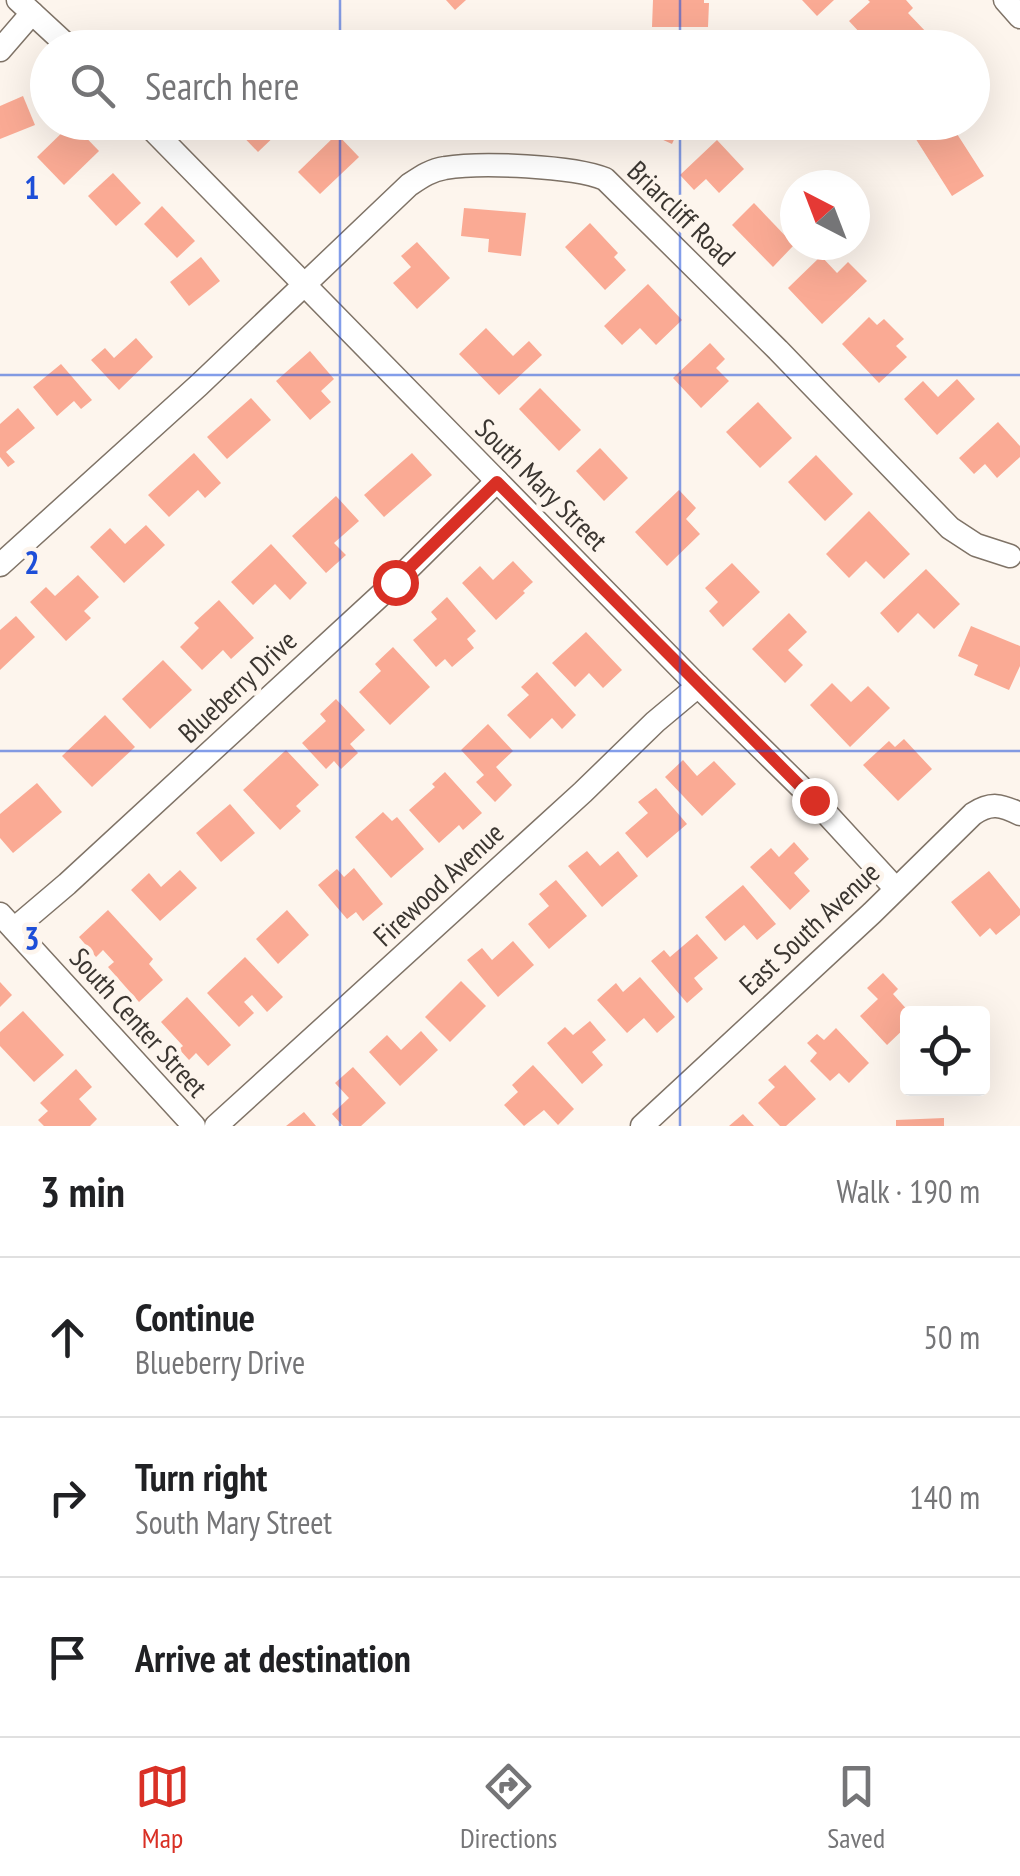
<!DOCTYPE html>
<html lang="en">
<head>
<meta charset="utf-8">
<style>
  body { margin:0; font-family:"PT Sans Narrow",sans-serif; background:#f6f6f6; color:#202124 }
  .controls { position:absolute; right:30px; bottom:30px; display:grid; overflow:hidden; border-radius:10px; box-shadow:0 10px 40px #0002 }
  .controls button { width:90px; height:90px; display:grid; place-items:center; padding:0; border:0; border-bottom:2px solid #e0e0e0; background:#fff; color:#202124; font:50px sans-serif }
  .compass { position:absolute; left:780px; top:170px; width:90px; height:90px; border-radius:50%; background:#fff; box-shadow:0 10px 40px #0002; rotate:318deg }
  .stop { position:absolute; width:30px; height:30px; margin:-22px; border:8px solid #d93025; border-radius:50%; background:#fff }
  .stop.end { background:#d93025; border-color:#fff; box-shadow:0 2px 10px #0008 }
  .list { margin:0; padding:0; list-style:none }
  h2 { display:flex; justify-content:space-between; align-items:center; height:130px; margin:0; padding:0 40px; font-size:42px }
  h2 small { font-size:32px; font-weight:400; color:#757577 }
  .list li { display:grid; grid-template-columns:65px 1fr auto; gap:30px; align-items:center; box-sizing:border-box; height:160px; padding:0 40px; border-top:2px solid #e0e0e0 }
  .list b { display:block; font-size:38px; white-space:nowrap }
  .list p { margin:0; font-size:32px; white-space:nowrap; color:#757577 }
  .list em { font-size:32px; font-style:normal; color:#757577 }
  .icon { flex:none; width:55px; height:55px; fill:none; stroke:currentColor; stroke-width:2; stroke-linecap:round; stroke-linejoin:round }
  .map { position:relative; flex:none; width:1020px; height:1126px; overflow:hidden }
  .search { position:absolute; background:#fff; box-shadow:0 10px 40px #0002; left:30px; right:30px; top:30px; height:110px; display:flex; align-items:center; gap:25px; box-sizing:border-box; padding:0 35px; border-radius:55px; color:#757577; font-size:38px }
  .sheet { height:610px; background:#fff }
  nav { display:flex; justify-content:space-around; align-items:center; box-sizing:border-box; height:140px; border-top:2px solid #e0e0e0; background:#fff; font-size:28px; color:#757577 }
  nav a { display:grid; justify-items:center; gap:5px }
  nav .on { color:#d93025 }
  .map>svg:first-child { display:block }
  .building { fill:#faaa94 }
  .lines { fill:none; stroke-linecap:round; stroke-linejoin:round }
  .minor-casing { stroke:#7f7367; stroke-width:25 }
  .minor { stroke:#fff; stroke-width:22 }
  .route { stroke:#d93025; stroke-width:12 }
  .grid { fill:none; stroke:#1d4ed8; stroke-width:2.5; stroke-opacity:0.55 }
  .labels { text-anchor:middle; dominant-baseline:central; stroke-width:9; stroke-linejoin:round; paint-order:stroke }
  .street-label { font-size:28px; fill:#3b3631; stroke:#fdf5ed }
  .grid-label { font-size:32px; text-anchor:middle; font-weight:bold; fill:#1d4ed8; stroke:#fdf5ed; stroke-width:9; stroke-linejoin:round; paint-order:stroke }
</style>
</head>
<body>
<div class="map">
<svg width="1020" height="1126" viewBox="0 0 1020 1126">
  <rect width="100%" height="100%" fill="#fdf5ed"/>
  <!-- building -->
  <g class="building">
    <polygon points="446,0 466,0 455,10"/>
    <polygon points="653,0 704,0 704,3 709,3 708,27 652,27"/>
    <polygon points="802,0 834,0 817,16"/>
    <polygon points="868,0 906,0 913,8 908,13 928,34 914,48 874,48 849,21 870,2"/>
    <polygon points="220,30 236,48 202,48"/>
    <polygon points="23,96 35,125 0,139 0,106"/>
    <polygon points="229,122 276,122 282,129 258,152"/>
    <polygon points="624,122 682,122 672,144"/>
    <polygon points="905,122 932,122 937,131 950,123 984,176 952,196"/>
    <polygon points="72,123 99,151 64,185 37,157"/>
    <polygon points="337,134 359,157 320,194 298,172"/>
    <polygon points="717,140 744,169 719,193 706,179 694,190 680,175"/>
    <polygon points="113,173 141,203 116,226 88,196"/>
    <polygon points="754,203 794,245 773,267 732,225"/>
    <polygon points="162,206 195,241 177,258 144,224"/>
    <polygon points="464,208 526,213 521,256 488,252 489,239 461,236"/>
    <polygon points="590,223 618,253 614,257 626,270 605,290 565,247"/>
    <polygon points="417,242 450,278 417,309 393,283 411,267 401,256"/>
    <polygon points="821,256 837,273 848,262 867,281 822,324 788,288"/>
    <polygon points="201,257 220,281 189,306 170,282"/>
    <polygon points="648,284 682,320 656,345 640,328 622,345 604,326"/>
    <polygon points="869,317 877,325 884,319 904,339 896,346 907,357 879,383 842,344"/>
    <polygon points="486,328 513,356 529,341 542,355 499,395 459,354"/>
    <polygon points="136,338 153,357 119,390 91,360 105,348 114,358"/>
    <polygon points="710,343 725,359 716,368 729,381 701,408 673,378"/>
    <polygon points="310,351 334,379 321,391 331,402 310,420 276,381"/>
    <polygon points="61,364 92,400 81,409 74,401 57,416 33,387"/>
    <polygon points="957,379 975,399 937,435 904,399 923,381 938,397"/>
    <polygon points="540,388 581,430 559,451 519,409"/>
    <polygon points="251,398 271,420 227,459 207,437"/>
    <polygon points="758,402 792,438 760,468 726,432"/>
    <polygon points="18,408 35,428 6,452 15,462 8,467 0,457 0,424"/>
    <polygon points="998,422 1020,446 1020,457 997,478 985,464 974,474 959,458"/>
    <polygon points="600,448 628,478 604,501 576,471"/>
    <polygon points="194,453 221,483 205,498 198,490 169,517 148,495"/>
    <polygon points="412,453 432,475 384,517 364,495"/>
    <polygon points="816,455 853,494 825,521 788,482"/>
    <polygon points="679,490 696,508 686,519 700,534 667,566 635,532"/>
    <polygon points="336,496 359,521 334,543 346,555 326,573 292,536"/>
    <polygon points="869,511 910,554 884,579 866,561 849,578 826,554"/>
    <polygon points="146,525 165,545 124,583 90,547 110,528 125,544"/>
    <polygon points="271,544 307,583 290,600 275,584 253,605 231,582"/>
    <polygon points="513,561 533,582 523,591 525,593 496,620 462,583 480,566 493,580"/>
    <polygon points="732,563 760,592 723,627 709,611 718,602 705,588"/>
    <polygon points="926,569 960,604 934,629 918,613 898,633 880,613"/>
    <polygon points="78,575 99,597 84,611 91,618 66,641 30,602 46,587 55,596"/>
    <polygon points="447,597 476,631 467,639 474,648 452,667 445,659 436,667 413,640 437,619 431,612"/>
    <polygon points="219,600 254,638 231,659 223,650 202,670 180,647 199,628 194,623"/>
    <polygon points="789,613 807,632 788,650 803,665 785,683 752,649"/>
    <polygon points="16,616 35,637 0,670 0,630"/>
    <polygon points="971,626 1020,646 1020,666 1009,690 974,675 978,665 958,656"/>
    <polygon points="586,632 622,670 603,688 589,673 575,687 552,663"/>
    <polygon points="393,647 430,687 390,725 359,692 381,671 375,664"/>
    <polygon points="163,660 192,690 150,729 122,699"/>
    <polygon points="537,672 576,715 562,729 552,718 530,739 507,715 529,695 521,687"/>
    <polygon points="832,683 851,702 868,686 890,708 850,747 810,705"/>
    <polygon points="336,699 365,730 350,744 358,753 341,769 334,761 326,769 302,743 326,721 320,714"/>
    <polygon points="105,715 135,747 92,787 62,756"/>
    <polygon points="488,724 513,751 496,767 512,785 495,802 476,782 484,775 461,750"/>
    <polygon points="904,739 932,769 898,801 863,765 889,741 895,747"/>
    <polygon points="286,750 319,785 296,806 301,811 280,830 243,790"/>
    <polygon points="683,760 697,776 714,761 736,784 702,816 665,777"/>
    <polygon points="445,772 482,813 463,830 459,825 439,843 409,810 435,787 432,784"/>
    <polygon points="37,783 62,812 13,853 0,838 0,814"/>
    <polygon points="656,788 687,824 647,858 625,833 648,813 638,802"/>
    <polygon points="230,804 255,833 221,862 196,833"/>
    <polygon points="383,812 392,821 397,817 424,849 391,878 355,837"/>
    <polygon points="794,842 809,859 794,873 810,891 790,910 750,867 771,848 779,857"/>
    <polygon points="587,851 600,866 618,851 638,876 602,907 568,866"/>
    <polygon points="354,868 383,904 363,921 356,912 347,919 318,885 337,869 344,877"/>
    <polygon points="180,870 197,888 160,921 131,890 149,873 161,887"/>
    <polygon points="989,871 1020,909 1020,915 996,935 990,928 980,937 951,902"/>
    <polygon points="556,880 587,916 549,949 528,924 549,906 539,894"/>
    <polygon points="743,885 776,924 757,940 744,925 725,941 705,917"/>
    <polygon points="108,910 153,959 149,964 163,980 139,1002 108,967 114,962 103,950 96,957 79,937"/>
    <polygon points="287,910 309,935 278,964 256,939"/>
    <polygon points="697,934 718,958 694,978 703,989 687,1003 651,961 664,950 670,957"/>
    <polygon points="513,941 534,965 498,997 467,960 482,948 492,960"/>
    <polygon points="245,957 283,997 267,1012 252,995 244,1002 254,1013 239,1027 207,993"/>
    <polygon points="883,973 898,989 893,994 911,1014 908,1014 908,1025 887,1045 860,1016 878,999 867,988"/>
    <polygon points="640,977 675,1017 657,1033 644,1018 627,1033 597,1000 616,983 623,992"/>
    <polygon points="461,981 486,1006 450,1042 425,1017"/>
    <polygon points="0,982 12,995 0,1007"/>
    <polygon points="187,997 231,1045 208,1066 196,1053 189,1060 179,1049 183,1046 161,1022"/>
    <polygon points="23,1011 64,1055 34,1082 0,1046 0,1032"/>
    <polygon points="590,1021 606,1040 592,1052 603,1065 582,1084 547,1043 565,1027 573,1035"/>
    <polygon points="836,1028 869,1063 849,1083 839,1073 830,1081 810,1061 817,1053 807,1043 817,1034 824,1040"/>
    <polygon points="421,1031 438,1050 400,1086 369,1052 387,1035 401,1050"/>
    <polygon points="533,1065 574,1109 558,1125 544,1110 524,1126 504,1105 518,1092 512,1085"/>
    <polygon points="785,1065 816,1099 786,1126 780,1126 758,1103 775,1087 768,1080"/>
    <polygon points="353,1067 386,1103 361,1126 343,1126 332,1114 349,1098 335,1083"/>
    <polygon points="76,1069 92,1087 79,1099 97,1119 90,1126 44,1126 38,1120 48,1111 40,1103"/>
    <polygon points="304,1112 316,1126 286,1126"/>
    <polygon points="743,1114 754,1126 729,1126"/>
    <polygon points="944,1118 944,1126 896,1126 896,1120"/>
  </g>
  <g class="lines">
    <defs>
      <g id="minor">
        <polyline points="18,0 70,48"/>
        <polyline points="1005,0 1020,17"/>
        <polyline points="0,50 32,13"/>
        <polyline points="145,122 698,686 814,800 895,888"/>
        <path d="M0,565L199,385L409,185C421,177 431,170 445,168C481,162 573,166 605,179L778,350L950,528L976,545L1010,556"/>
        <polyline points="0,914 194,1126"/>
        <polyline points="14,929 67,884 395,582 497,481"/>
        <polyline points="216,1126 583,792 655,722 698,686"/>
        <path d="M642,1126L872,913L973,814C991,802 1001,805 1020,814"/>
      </g>
    </defs>
    <!-- minor casing -->
    <use href="#minor" class="minor-casing"/>
    <!-- minor -->
    <use href="#minor" class="minor"/>
  </g>
  <g class="lines">
    <!-- route -->
    <polyline class="route" points="395,582 497,482 814,800"/>
  </g>
  <!-- grid -->
  <path class="grid" d="M340,0V48M680,0V48M340,122V1126M680,122V1126M0,375H1020M0,751H1020"/>
  <g class="labels">
    <!-- street labels -->
    <g class="street-label">
      <text transform="translate(682 213) rotate(44)">Briarcliff Road</text>
      <text transform="translate(542 484) rotate(45)">South Mary Street</text>
      <text transform="translate(237 686) rotate(-43)">Blueberry Drive</text>
      <text transform="translate(438 884) rotate(-43)">Firewood Avenue</text>
      <text transform="translate(809 928) rotate(-43)">East South Avenue</text>
      <text transform="translate(139 1022) rotate(48)">South Center Street</text>
    </g>
  </g>
  <g class="grid-label">
    <text x="32" y="199">1</text>
    <text x="32" y="574">2</text>
    <text x="32" y="950">3</text>
  </g>
</svg>
<div class="controls">
<button><svg class="icon" aria-label="locate" viewBox="0 0 24 24"><circle cx="12" cy="12" r="6"/><path d="M12 2v4M12 18v4M2 12h4M18 12h4"/></svg></button>
</div>
<svg class="compass" viewBox="-18 -18 36 36"><path d="M0-13l5 13h-10z" fill="#e53935"/><path d="M0 13l5-13h-10z" fill="#757577"/></svg>
<div class="stop" style="left:395px;top:582px"></div>
<div class="stop end" style="left:814px;top:800px"></div>
<div class="search"><svg class="icon" aria-label="search" viewBox="0 0 24 24"><circle cx="10" cy="10" r="6"/><path d="M15 15l6 6"/></svg>Search here</div>
</div>
<section class="sheet">
<h2>3 min<small>Walk · 190 m</small></h2>
<ul class="list">
<li><svg class="icon" aria-label="ahead" viewBox="0 0 24 24"><path d="M12 20V5M6 11l6-6 6 6"/></svg><div><b>Continue</b><p>Blueberry Drive</p></div><em>50 m</em></li>
<li><svg class="icon" aria-label="right" viewBox="0 0 24 24"><path d="M7 20v-9h11M14 6l5 5-5 5"/></svg><div><b>Turn right</b><p>South Mary Street</p></div><em>140 m</em></li>
<li><svg class="icon" aria-label="arrive" viewBox="0 0 24 24"><path d="M6 21V4h12l-3 4 3 4H6"/></svg><div><b>Arrive at destination</b></div></li>
</ul>
</section>
<nav>
<a class="on"><svg class="icon" aria-label="map" viewBox="0 0 24 24"><path d="M3 6l6-2 6 2 6-2v14l-6 2-6-2-6 2zM9 4v14M15 6v14"/></svg>Map</a>
<a><svg class="icon" aria-label="directions" viewBox="0 0 24 24"><path d="M12 3l9 9-9 9-9-9zM9 14v-3h6M13 9l2 2-2 2"/></svg>Directions</a>
<a><svg class="icon" aria-label="saved" viewBox="0 0 24 24"><path d="M7 4h10v16l-5-4-5 4z"/></svg>Saved</a>
</nav>
</body>
</html>
